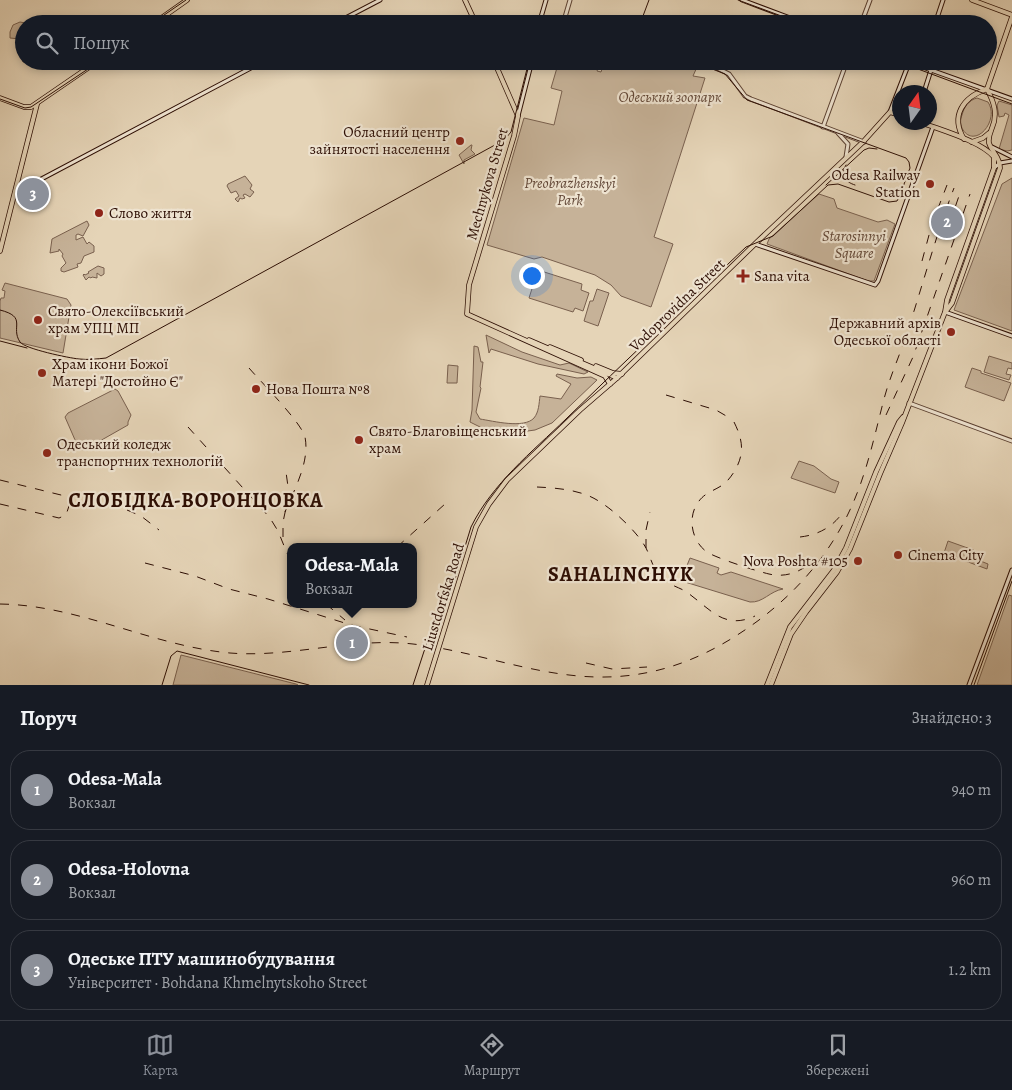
<!DOCTYPE html>
<html lang="uk">
<head>
<meta charset="utf-8">
<style>
  body { margin:0; font-family:Alegreya,serif; background:#20242c; color:#f1f3f6 }
  .compass { position:absolute; left:892px; top:85px; width:45px; height:45px; border-radius:50%; background:#171b24; box-shadow:0 2px 8px #0003; rotate:14deg }
  .you { position:absolute; left:531px; top:275px; width:18px; height:18px; margin:-12px; border:4px solid #fff; border-radius:50%; background:#1a73e8; box-shadow:0 0 0 8px #1a73e833 }
  .badge { display:grid; place-items:center; width:32px; height:32px; border-radius:50%; background:#8c9099; color:#fff; font-size:16px; font-weight:700 }
  .pin { position:absolute; translate:-50% -50%; border:2px solid #fff; box-shadow:0 1px 5px #0006 }
  .popup { position:absolute; left:287px; top:543px; width:130px; height:65px; box-sizing:border-box; display:grid; place-content:center; border-radius:10px; background:#171b24; filter:drop-shadow(0 1px 4px #0005); font-size:16px; white-space:nowrap; color:#9ea1a6 }
  .popup b { font-size:19px; color:#f1f3f6 }
  .popup::after { content:''; position:absolute; left:50%; top:100%; margin-left:-10px; border:10px solid transparent; border-top-color:#171b24 }
  .list { margin:0; padding:0; list-style:none }
  h2 { display:flex; justify-content:space-between; align-items:center; height:65px; margin:0; padding:0 20px; font-size:21px }
  h2 small { font-size:16px; font-weight:400; color:#9ea1a6 }
  .list li { display:grid; grid-template-columns:32px 1fr auto; gap:15px; align-items:center; box-sizing:border-box; height:80px; margin:0 10px 10px; padding:0 10px; border:1px solid #363941; border-radius:20px }
  .list b { display:block; font-size:19px; white-space:nowrap }
  .list p { margin:0; font-size:16px; white-space:nowrap; color:#9ea1a6 }
  .list em { font-size:16px; font-style:normal; color:#9ea1a6 }
  .icon { flex:none; width:28px; height:28px; fill:none; stroke:currentColor; stroke-width:2; stroke-linecap:round; stroke-linejoin:round }
  .map { position:relative; flex:none; width:1012px; height:685px; overflow:hidden }
  .search { position:absolute; background:#171b24; box-shadow:0 2px 8px #0003; left:15px; right:15px; top:15px; height:55px; display:flex; align-items:center; gap:12px; box-sizing:border-box; padding:0 18px; border-radius:28px; color:#9ea1a6; font-size:19px }
  .sheet { height:335px; background:#171b24 }
  nav { display:flex; justify-content:space-around; align-items:center; box-sizing:border-box; height:70px; border-top:1px solid #363941; background:#171b24; font-size:14px; color:#9ea1a6 }
  nav a { display:grid; justify-items:center; gap:2px }
  nav .on { color:#8c9099 }
  .map>svg:first-child { display:block }
  .green { fill:#c6b298; stroke:#79604e }
  .lines { fill:none; stroke-linecap:round; stroke-linejoin:round }
  .tertiary-casing { stroke:#5a3f30; stroke-width:5 }
  .secondary-casing { stroke:#2c0d03; stroke-width:5 }
  .primary-casing { stroke:#2c0d03; stroke-width:5.5 }
  .tertiary { stroke:#eee3d0; stroke-width:3 }
  .secondary { stroke:#eee3d0; stroke-width:3 }
  .primary { stroke:#e5d4b7; stroke-width:4 }
  .tram { stroke:#2c0d03; stroke-width:1 }
  .rail { stroke:#2c0d03; stroke-width:1; stroke-dasharray:9 9; stroke-linecap:butt }
  .poi-dot { fill:#8f2418; stroke:#eee3d0; stroke-width:2 }
  .labels { text-anchor:middle; dominant-baseline:central; stroke-width:4.5; stroke-linejoin:round; paint-order:stroke }
  .park-label { font-size:15px; font-style:italic; fill:#624737; stroke:#eee3d0 }
  .poi-label { font-size:15px; fill:#2c0d03; stroke:#eee3d0; text-anchor:start }
  .street-label { font-size:15px; fill:#2c0d03; stroke:#eee3d0 }
  .district-label { font-size:20px; font-weight:bold; letter-spacing:1px; fill:#2c0d03; stroke:#eee3d0 }
</style>
</head>
<body>
<div class="map">
<svg width="1012" height="685" viewBox="0 0 1012 685">
  <rect width="100%" height="100%" fill="#e5d4b7"/>
  <filter id="stains"><feTurbulence type="fractalNoise" baseFrequency=".004" numOctaves="4"/><feColorMatrix values="0 0 0 0 .2 0 0 0 0 .09 0 0 0 0 .02 0 0 0 .5 -.17"/></filter>
  <radialGradient id="worn" r=".72"><stop offset=".6" stop-color="#630" stop-opacity="0"/><stop offset="1" stop-color="#630" stop-opacity=".3"/></radialGradient>
  <!-- green -->
  <g class="green">
    <polygon points="20,22 31,24 24,24 24,61 38,61 36,63 23,62 21,57 22,54 20,39 10,38 10,32 13,25"/>
    <polygon points="559,61 574,61 583,64 583,67 589,69 592,66 598,68 597,71 601,72 602,69 610,69 617,61 676,61 697,67 693,76 705,78 654,237 673,244 651,307 621,296 611,285 595,275 542,257 534,259 487,245 524,118 554,125 562,91 551,88"/>
    <path d="M977,98L988,102C1000,120 976,149 963,130C960,125 960,120 962,115C964,107 969,100 977,98Z"/>
    <polygon points="999,101 1012,105 1012,150 1007,151 999,149 1009,115 1005,113 1004,116 999,117 997,105"/>
    <polygon points="471,145 472,145 471,150 475,154 464,160 464,164 459,155"/>
    <polygon points="245,176 252,185 250,189 254,192 250,197 245,194 243,195 245,198 242,199 240,198 238,202 235,199 239,196 236,191 231,193 227,186 228,184"/>
    <polygon points="1012,178 1012,331 954,310 1002,184"/>
    <polygon points="819,194 834,199 837,208 878,222 887,220 895,224 874,281 868,281 767,244 769,239"/>
    <polygon points="87,221 89,225 83,236 78,234 76,235 76,240 83,237 87,244 89,242 94,246 94,252 84,256 81,263 77,264 78,267 64,272 61,271 61,268 66,263 62,256 63,254 59,249 59,251 50,253 52,239"/>
    <polygon points="98,266 104,268 104,274 101,276 97,273 97,278 92,277 91,278 89,277 86,280 83,275 84,274 85,275 89,273 88,272"/>
    <polygon points="538,270 582,284 581,290 589,293 583,311 575,308 573,312 529,298"/>
    <polygon points="5,283 67,299 71,305 63,353 0,338 0,301 1,298 4,298 5,291 2,290"/>
    <polygon points="597,289 609,293 598,326 584,321 590,301 593,301"/>
    <polygon points="486,335 522,352 560,365 569,363 588,372 584,374 538,364 491,349 489,353"/>
    <path d="M474,346L478,347L481,362H483L480,387L481,388L476,412L480,419C493,421 524,429 534,418C539,412 539,403 540,396L561,399L571,384L556,376L557,374L577,378L591,377L597,380L552,423L535,430L513,433L482,428L470,422L472,410Z"/>
    <polygon points="989,356 1012,363 1012,369 1008,368 1006,374 1011,375 1009,380 984,372"/>
    <polygon points="448,365 458,366 457,383 447,383"/>
    <polygon points="972,368 981,371 981,373 1011,383 1004,401 965,387"/>
    <polygon points="115,389 118,391 131,415 128,422 128,425 84,450 79,449 65,417 68,413"/>
    <polygon points="799,461 814,466 831,479 839,482 835,493 791,478"/>
    <polygon points="948,541 976,551 973,558 988,564 987,569 944,553"/>
    <path d="M690,558L719,568L717,573L721,575L731,572L783,589C770,591 763,603 750,602L685,582L682,578Z"/>
    <polygon points="1009,595 1012,596 1012,685 977,685"/>
    <polygon points="181,655 296,684 298,685 173,685"/>
  </g>
  <g class="lines">
    <defs>
      <g id="tertiary">
        <polyline points="563,24 570,0"/>
        <polyline points="579,24 588,18 600,24"/>
        <polyline points="861,24 870,0"/>
        <polyline points="703,61 729,74 745,96 751,99 864,142"/>
        <polyline points="496,65 505,61"/>
        <polyline points="823,127 847,61"/>
        <polyline points="838,133 848,144 846,157"/>
        <polyline points="909,403 1012,441"/>
      </g>
      <g id="secondary">
        <polyline points="742,0 806,24"/>
        <polyline points="334,24 380,0"/>
        <polyline points="539,24 546,0"/>
        <polyline points="935,24 943,0"/>
        <polyline points="906,61 1012,99"/>
        <polyline points="924,92 931,70"/>
        <polyline points="890,112 909,63"/>
        <polyline points="518,116 532,61"/>
        <polyline points="992,147 1012,157"/>
        <polyline points="994,168 1000,163 1012,161"/>
        <polyline points="15,193 264,61"/>
        <polyline points="755,244 875,285 878,281 933,127"/>
        <polyline points="945,312 1012,336"/>
        <polyline points="969,685 1012,570"/>
      </g>
      <g id="primary">
        <polyline points="465,0 476,24"/>
        <polyline points="972,0 1012,15"/>
        <polyline points="153,24 187,0"/>
        <polyline points="494,61 518,116 514,136 469,285 467,314 605,376 610,384"/>
        <polyline points="987,89 1012,17"/>
        <polyline points="0,98 24,107 31,107 98,61"/>
        <path d="M964,139C950,116 963,97 987,89"/>
        <polyline points="972,142 983,138 989,133"/>
        <polyline points="0,251 37,104"/>
        <path d="M946,311L952,303L1000,168C1000,156 992,153 989,143C988,137 990,133 992,128C998,114 994,102 987,89"/>
        <polyline points="529,340 617,378"/>
        <polyline points="550,347 581,360"/>
        <polyline points="596,366 613,373 622,374"/>
        <polyline points="427,685 476,527 489,504 507,480 580,410 617,378 757,242 863,142 890,112 900,115"/>
        <polyline points="767,685 790,627 834,570 846,548 876,472 899,422 903,417"/>
        <path d="M771,685L791,634L806,612L837,572L850,549L880,474L902,423L945,312L947,300L994,168V157C981,141 940,130 920,122"/>
      </g>
    </defs>
    <!-- tertiary casing -->
    <use href="#tertiary" class="tertiary-casing"/>
    <!-- secondary casing -->
    <use href="#secondary" class="secondary-casing"/>
    <!-- primary casing -->
    <use href="#primary" class="primary-casing"/>
    <!-- tertiary -->
    <use href="#tertiary" class="tertiary"/>
    <!-- secondary -->
    <use href="#secondary" class="secondary"/>
    <!-- primary -->
    <use href="#primary" class="primary"/>
    <!-- tram -->
    <g class="tram">
      <polyline points="738,0 803,24"/>
      <polyline points="151,24 186,0"/>
      <polyline points="577,24 587,22 592,24"/>
      <polyline points="640,24 649,0"/>
      <polyline points="904,61 918,69 1012,104"/>
      <polyline points="0,99 25,108 31,107 100,61"/>
      <path d="M846,165C840,175 845,182 855,185"/>
      <polyline points="826,185 864,150 869,148 877,149"/>
      <path d="M0,310C28,317 10,327 20,342C25,349 69,358 79,359C88,360 97,359 106,358L504,140L511,132L529,61"/>
      <polyline points="0,341 27,348"/>
      <polyline points="162,685 171,656 177,651 309,685"/>
      <path d="M413,685L430,633L443,614L447,605L471,527C492,484 532,452 566,419C625,361 686,304 746,247L773,236L828,185L838,184L889,202L897,201L900,195L910,168L909,162L906,158L747,100L725,74L692,61"/>
      <polyline points="974,685 1012,581"/>
    </g>
    <!-- rail -->
    <g class="rail">
      <polyline points="944,240 961,190"/>
      <polyline points="922,261 932,224 947,185"/>
      <path d="M249,368C261,382 301,422 305,437C310,462 294,490 285,512"/>
      <polyline points="666,395 716,410 728,417"/>
      <polyline points="886,415 913,357 970,194"/>
      <path d="M734,422C743,440 745,454 734,472C730,478 727,482 721,486C713,491 705,493 699,501C687,516 691,541 707,552C716,558 756,571 769,574C786,578 801,572 814,560"/>
      <polyline points="188,427 270,518 278,531 291,563"/>
      <polyline points="0,480 65,496"/>
      <path d="M537,487C558,488 583,490 600,502C615,511 638,533 646,548C651,558 653,570 662,578C667,584 678,587 685,591C709,607 723,631 755,616"/>
      <polyline points="0,504 59,518 66,515 71,500"/>
      <polyline points="127,510 141,516 159,530"/>
      <polyline points="283,537 283,522 289,494 286,472"/>
      <path d="M800,537C818,535 833,527 843,512"/>
      <polyline points="397,547 445,504"/>
      <polyline points="646,548 646,530 650,512"/>
      <polyline points="145,563 195,576 229,589 268,599 351,625 407,637"/>
      <path d="M0,604C79,605 152,646 230,653C291,658 352,637 413,644C466,650 517,669 569,675C642,684 701,663 759,620C791,596 819,566 839,531C864,488 872,445 884,399C890,376 900,355 907,333C923,284 936,235 954,188"/>
      <polyline points="326,604 345,620"/>
      <polyline points="586,663 612,669 647,667"/>
    </g>
  </g>
  <!-- markers -->
  <g class="poi-dot">
    <circle cx="460" cy="141" r="5"/>
    <circle cx="930" cy="184" r="5"/>
    <circle cx="99" cy="213" r="5"/>
    <path d="M740.5 268.5h5v5h5v5h-5v5h-5v-5h-5v-5h5z"/>
    <circle cx="38" cy="320" r="5"/>
    <circle cx="951" cy="332" r="5"/>
    <circle cx="42" cy="373" r="5"/>
    <circle cx="256" cy="389" r="5"/>
    <circle cx="359" cy="440" r="5"/>
    <circle cx="47" cy="453" r="5"/>
    <circle cx="898" cy="555" r="5"/>
    <circle cx="858" cy="561" r="5"/>
  </g>
  <g class="labels">
    <!-- park labels -->
    <g class="park-label">
      <text x="670" y="97">Одеський зоопарк</text>
      <text x="570" y="183">Preobrazhenskyi<tspan x="570" dy="17">Park</tspan></text>
      <text x="854" y="236">Starosinnyi<tspan x="854" dy="17">Square</tspan></text>
    </g>
    <!-- poi labels -->
    <g class="poi-label">
      <text x="450" y="132" text-anchor="end">Обласний центр<tspan x="450" dy="17">зайнятості населення</tspan></text>
      <text x="920" y="175" text-anchor="end">Odesa Railway<tspan x="920" dy="17">Station</tspan></text>
      <text x="109" y="213">Слово життя</text>
      <text x="754" y="276">Sana vita</text>
      <text x="48" y="311">Свято-Олексіївський<tspan x="48" dy="17">храм УПЦ МП</tspan></text>
      <text x="941" y="323" text-anchor="end">Державний архів<tspan x="941" dy="17">Одеської області</tspan></text>
      <text x="52" y="364">Храм ікони Божої<tspan x="52" dy="17">Матері "Достойно Є"</tspan></text>
      <text x="266" y="389">Нова Пошта №8</text>
      <text x="369" y="431">Свято-Благовіщенський<tspan x="369" dy="17">храм</tspan></text>
      <text x="57" y="444">Одеський коледж<tspan x="57" dy="17">транспортних технологій</tspan></text>
      <text x="908" y="555">Cinema City</text>
      <text x="848" y="561" text-anchor="end">Nova Poshta #105</text>
    </g>
    <!-- street labels -->
    <g class="street-label">
      <text transform="translate(487 184) rotate(-74)">Mechnykova Street</text>
      <text transform="translate(677 305) rotate(-44)">Vodoprovidna Street</text>
      <text transform="translate(443 597) rotate(-73)">Liustdorfska Road</text>
    </g>
    <!-- district labels -->
    <g class="district-label">
      <text x="196" y="500">СЛОБІДКА-ВОРОНЦОВКА</text>
      <text x="621" y="574">SAHALINCHYK</text>
    </g>
  </g>
  <rect width="100%" height="100%" filter="url(#stains)"/>
  <rect width="100%" height="100%" fill="url(#worn)"/>
</svg>
<svg class="compass" viewBox="-18 -18 36 36"><path d="M0-13l5 13h-10z" fill="#e53935"/><path d="M0 13l5-13h-10z" fill="#9ea1a6"/></svg>
<div class="you"></div>
<div class="pin badge" style="left:352px;top:643px">1</div>
<div class="popup"><b>Odesa-Mala</b>Вокзал</div>
<div class="pin badge" style="left:947px;top:222px">2</div>
<div class="pin badge" style="left:33px;top:194px">3</div>
<div class="search"><svg class="icon" aria-label="search" viewBox="0 0 24 24"><circle cx="10" cy="10" r="6"/><path d="M15 15l6 6"/></svg>Пошук</div>
</div>
<section class="sheet">
<h2>Поруч<small>Знайдено: 3</small></h2>
<ul class="list">
<li><span class="badge">1</span><div><b>Odesa-Mala</b><p>Вокзал</p></div><em>940 m</em></li>
<li><span class="badge">2</span><div><b>Odesa-Holovna</b><p>Вокзал</p></div><em>960 m</em></li>
<li><span class="badge">3</span><div><b>Одеське ПТУ машинобудування</b><p>Університет · Bohdana Khmelnytskoho Street</p></div><em>1.2 km</em></li>
</ul>
</section>
<nav>
<a class="on"><svg class="icon" aria-label="map" viewBox="0 0 24 24"><path d="M3 6l6-2 6 2 6-2v14l-6 2-6-2-6 2zM9 4v14M15 6v14"/></svg>Карта</a>
<a><svg class="icon" aria-label="directions" viewBox="0 0 24 24"><path d="M12 3l9 9-9 9-9-9zM9 14v-3h6M13 9l2 2-2 2"/></svg>Маршрут</a>
<a><svg class="icon" aria-label="saved" viewBox="0 0 24 24"><path d="M7 4h10v16l-5-4-5 4z"/></svg>Збережені</a>
</nav>
</body>
</html>
